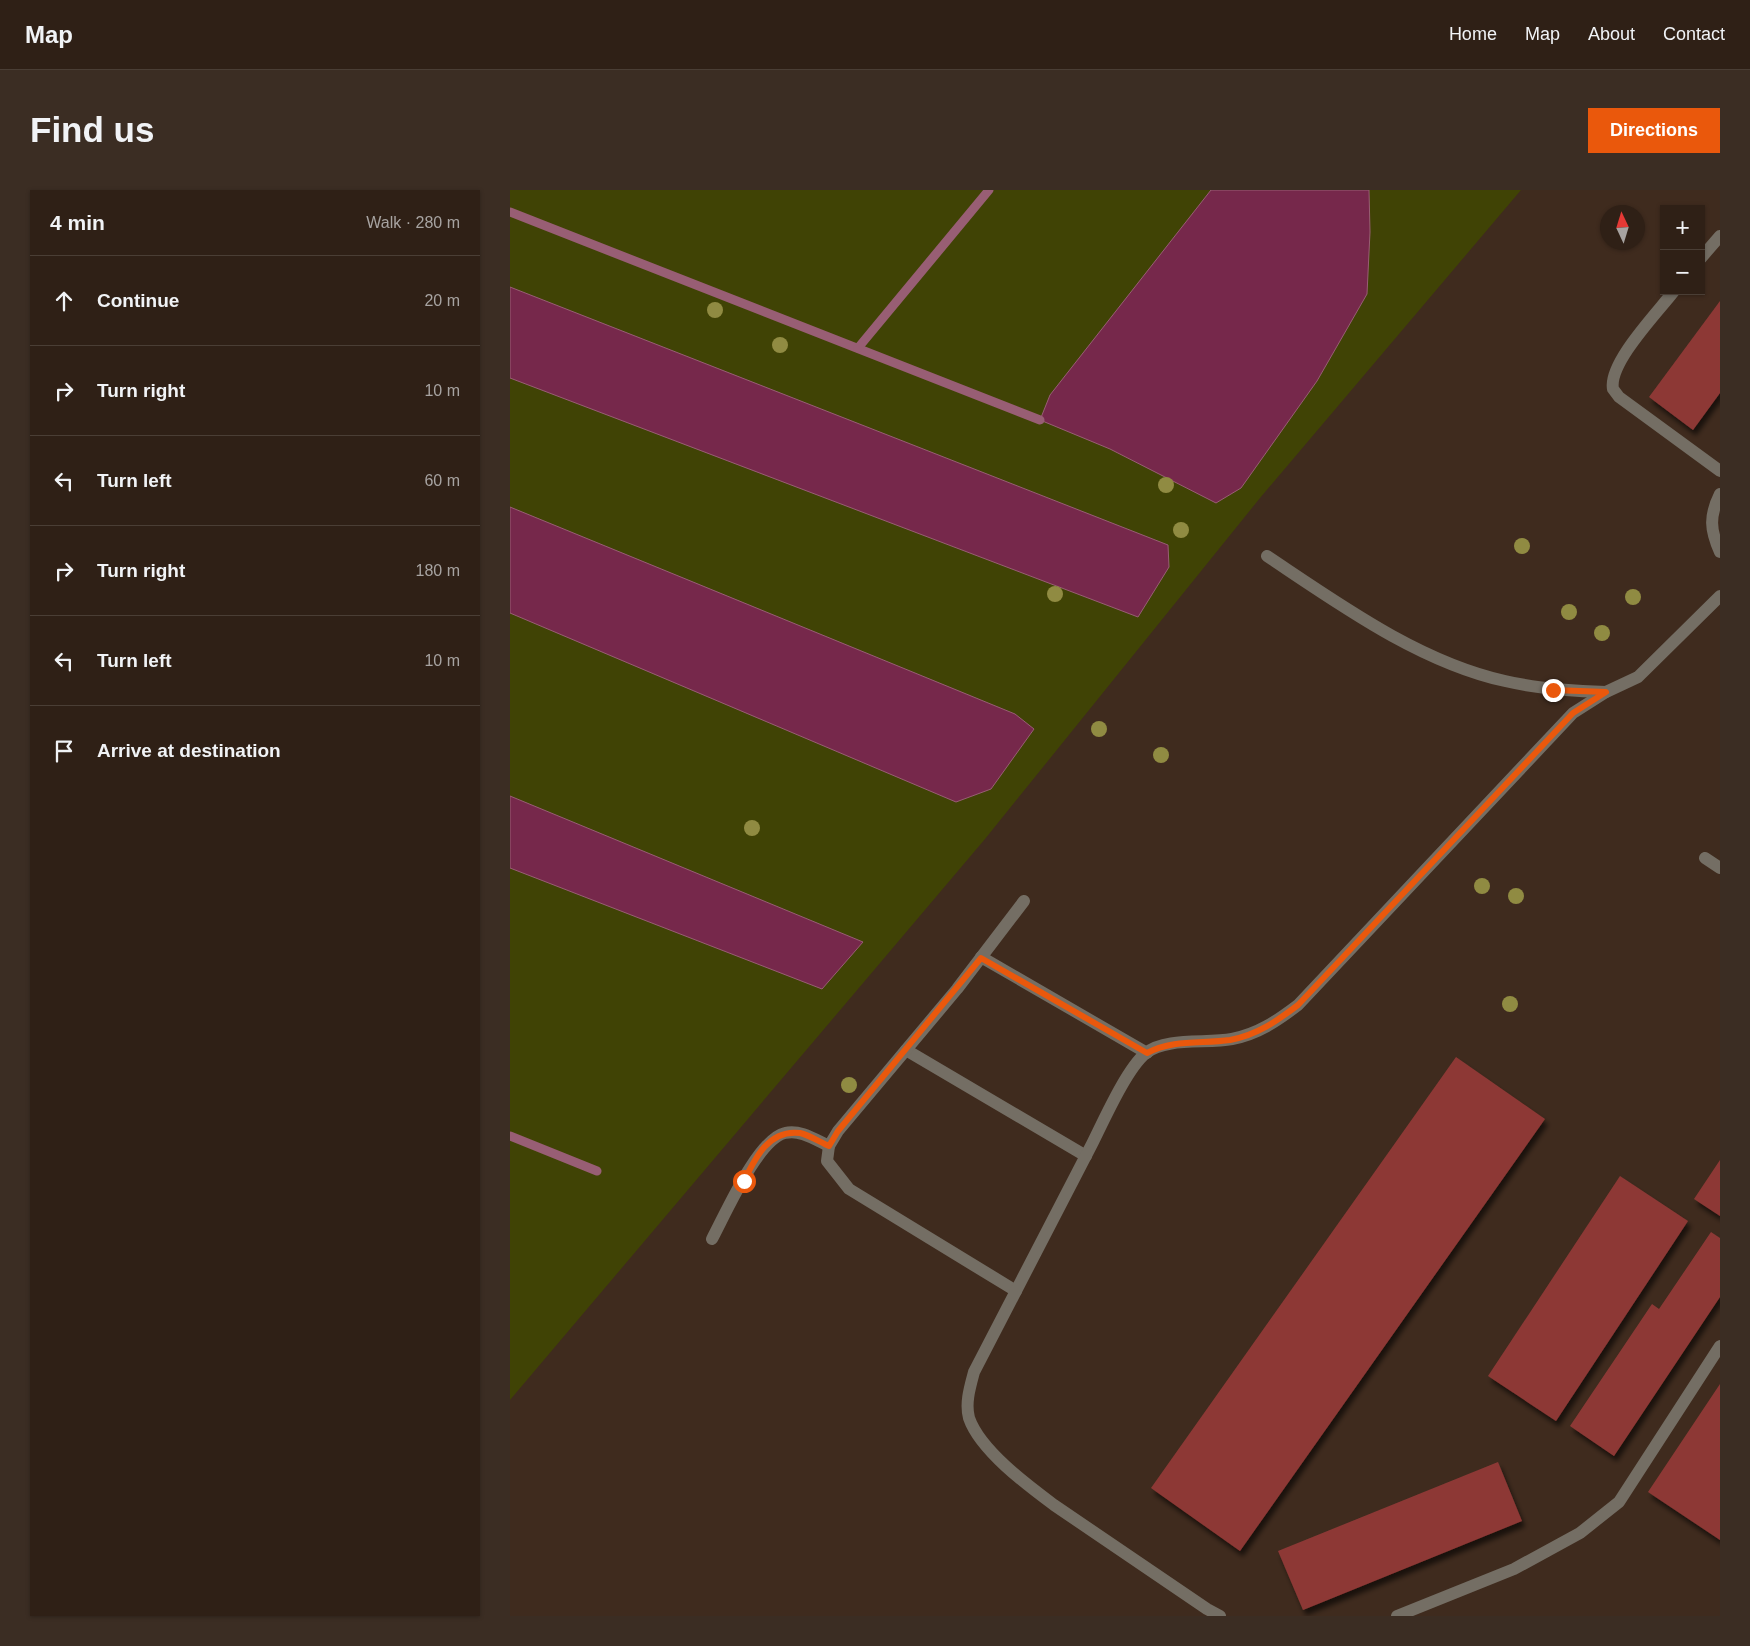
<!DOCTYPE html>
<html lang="en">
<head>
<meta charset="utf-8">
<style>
  body { margin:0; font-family:Helvetica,sans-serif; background:#3b2d23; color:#f1f3f6 }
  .controls { position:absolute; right:15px; top:15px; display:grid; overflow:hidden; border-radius:0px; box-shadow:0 1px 4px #0004 }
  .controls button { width:45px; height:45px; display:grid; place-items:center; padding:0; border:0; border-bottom:1px solid #4a3e35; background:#2f2016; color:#f1f3f6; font:25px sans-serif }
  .compass { position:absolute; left:1090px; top:15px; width:45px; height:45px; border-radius:50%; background:#2f2016; box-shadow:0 1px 4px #0004; rotate:356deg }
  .stop { position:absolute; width:15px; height:15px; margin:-11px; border:4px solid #ea580c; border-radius:50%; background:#fff }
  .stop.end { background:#ea580c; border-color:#fff; box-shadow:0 1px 5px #0008 }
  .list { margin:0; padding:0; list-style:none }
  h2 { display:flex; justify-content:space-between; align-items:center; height:65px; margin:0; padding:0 20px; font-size:21px }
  h2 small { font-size:16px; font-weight:400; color:#a7a3a1 }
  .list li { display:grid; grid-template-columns:32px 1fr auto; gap:15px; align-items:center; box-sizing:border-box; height:90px; padding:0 20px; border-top:1px solid #4a3e35 }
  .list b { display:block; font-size:19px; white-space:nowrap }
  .list em { font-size:16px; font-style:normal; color:#a7a3a1 }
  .icon { flex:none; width:28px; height:28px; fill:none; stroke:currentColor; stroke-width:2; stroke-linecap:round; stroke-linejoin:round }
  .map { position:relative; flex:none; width:1210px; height:1426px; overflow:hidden; border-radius:0px }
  header { display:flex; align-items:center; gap:30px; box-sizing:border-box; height:70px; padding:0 25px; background:#2f2016; border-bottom:1px solid #4a3e35 }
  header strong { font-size:24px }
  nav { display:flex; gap:28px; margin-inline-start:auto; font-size:18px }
  .intro { display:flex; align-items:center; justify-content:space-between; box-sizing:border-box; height:120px; padding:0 30px }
  h1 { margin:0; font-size:35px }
  .button { padding:12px 22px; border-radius:0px; background:#ea580c; color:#fff; font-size:18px; font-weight:700 }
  main { display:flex; gap:30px; padding:0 30px }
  aside { flex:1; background:#2f2016; border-radius:0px; box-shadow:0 1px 4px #0004 }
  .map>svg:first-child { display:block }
  .green { fill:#404305 }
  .water { fill:#76284b; stroke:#985e74 }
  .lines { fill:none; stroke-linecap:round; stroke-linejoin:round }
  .stream { stroke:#985e74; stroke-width:9 }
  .building { fill:#8d3936; filter:url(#shadow) }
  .minor { stroke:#746e64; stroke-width:12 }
  .tree { fill:#908b42 }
  .route { stroke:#ea580c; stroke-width:6 }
</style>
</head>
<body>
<header>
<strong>Map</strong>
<nav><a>Home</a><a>Map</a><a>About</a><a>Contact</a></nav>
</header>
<div class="intro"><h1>Find us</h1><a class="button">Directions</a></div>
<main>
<aside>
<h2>4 min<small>Walk · 280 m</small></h2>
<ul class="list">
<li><svg class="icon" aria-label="ahead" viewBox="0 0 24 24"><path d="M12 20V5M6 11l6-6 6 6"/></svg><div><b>Continue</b></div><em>20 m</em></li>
<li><svg class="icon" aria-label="right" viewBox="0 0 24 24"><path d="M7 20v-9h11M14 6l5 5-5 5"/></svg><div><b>Turn right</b></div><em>10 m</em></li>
<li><svg class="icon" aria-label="left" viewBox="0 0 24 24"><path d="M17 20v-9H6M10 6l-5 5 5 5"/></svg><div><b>Turn left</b></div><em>60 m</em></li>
<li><svg class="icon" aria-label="right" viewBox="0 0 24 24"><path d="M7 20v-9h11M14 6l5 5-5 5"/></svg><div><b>Turn right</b></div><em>180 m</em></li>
<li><svg class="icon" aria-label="left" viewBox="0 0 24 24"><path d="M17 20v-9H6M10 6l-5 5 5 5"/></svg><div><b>Turn left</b></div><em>10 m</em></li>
<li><svg class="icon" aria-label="arrive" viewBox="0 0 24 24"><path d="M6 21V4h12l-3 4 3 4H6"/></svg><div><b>Arrive at destination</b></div></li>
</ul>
</aside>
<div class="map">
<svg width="1210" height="1426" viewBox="0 0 1210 1426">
  <defs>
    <filter id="shadow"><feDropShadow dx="3" dy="5.5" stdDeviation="2.5" flood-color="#0009"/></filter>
  </defs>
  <rect width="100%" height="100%" fill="#3f2b1e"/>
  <!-- green -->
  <polygon class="green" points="0,0 1011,0 750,308 475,649 0,1210"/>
  <!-- water -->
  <g class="water">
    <polygon points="701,0 859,0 860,42 857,104 807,191 731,298 706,313 600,259 530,230 540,205"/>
    <polygon points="0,97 658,355 659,377 628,427 0,188"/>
    <polygon points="0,317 505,524 524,539 481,599 446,612 0,423"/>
    <polygon points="0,606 353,752 312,799 0,678"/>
  </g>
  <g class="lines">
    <!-- stream -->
    <g class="stream">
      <polyline points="0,22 530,230"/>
      <polyline points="348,158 479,0"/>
      <polyline points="0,946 87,981"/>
    </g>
  </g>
  <!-- building -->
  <g class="building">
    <polygon points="1210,111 1210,203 1183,240 1139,207"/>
    <polygon points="946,867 1035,929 730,1361 641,1298"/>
    <polygon points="1210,970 1210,1026 1184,1009"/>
    <polygon points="1110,986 1178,1031 1046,1231 978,1186"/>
    <polygon points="1201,1042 1210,1048 1210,1107 1104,1266 1060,1236 1142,1114 1149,1119"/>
    <polygon points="1210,1194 1210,1350 1138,1302"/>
    <polygon points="988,1272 1012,1331 793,1420 768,1361"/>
  </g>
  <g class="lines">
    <!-- minor -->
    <g class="minor">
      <polyline points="1191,68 1210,46"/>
      <path d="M1164,101C1148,122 1098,173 1103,199L1109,207L1210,281"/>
      <path d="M1210,304C1199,326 1200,340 1210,362"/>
      <path d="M757,366C829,414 909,472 995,491C1029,499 1062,501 1096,502"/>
      <polyline points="1195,668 1210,678"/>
      <polyline points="471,767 637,863"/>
      <polyline points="396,860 576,966"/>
      <path d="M202,1049C216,1023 248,949 275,943C290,939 306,950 319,956"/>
      <polyline points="506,1101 339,999 317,971 319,956 328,941 447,799 514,711"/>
      <path d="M710,1426L697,1419L544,1315C517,1295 470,1260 459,1228C455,1213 460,1197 464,1182C503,1106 543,1030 582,954C594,930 617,878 636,863C656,847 697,854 722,849C748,844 767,831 788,815L1063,523L1096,502L1128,487L1210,406"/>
      <polyline points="887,1426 1004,1379 1070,1343 1109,1312 1210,1156"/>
    </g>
  </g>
  <!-- trees -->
  <g class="tree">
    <circle cx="205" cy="120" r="8"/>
    <circle cx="270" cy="155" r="8"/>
    <circle cx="656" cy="295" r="8"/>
    <circle cx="671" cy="340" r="8"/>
    <circle cx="1012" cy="356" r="8"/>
    <circle cx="545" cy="404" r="8"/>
    <circle cx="1123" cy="407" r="8"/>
    <circle cx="1059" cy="422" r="8"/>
    <circle cx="1092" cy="443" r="8"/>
    <circle cx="589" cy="539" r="8"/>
    <circle cx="651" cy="565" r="8"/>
    <circle cx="242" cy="638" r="8"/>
    <circle cx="972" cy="696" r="8"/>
    <circle cx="1006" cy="706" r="8"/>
    <circle cx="1000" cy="814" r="8"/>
    <circle cx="339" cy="895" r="8"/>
  </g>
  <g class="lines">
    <!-- route -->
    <path class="route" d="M234,991C245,968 259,939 290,943C299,945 310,952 319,956L328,941L471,768L637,863C663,849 692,854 720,850C747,845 767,831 788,815L1063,523L1096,502L1043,500"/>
  </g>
</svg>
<div class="controls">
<button>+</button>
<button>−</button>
</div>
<svg class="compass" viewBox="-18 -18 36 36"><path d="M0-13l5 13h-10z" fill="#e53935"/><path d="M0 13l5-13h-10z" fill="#a7a3a1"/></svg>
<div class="stop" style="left:234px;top:991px"></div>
<div class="stop end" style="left:1043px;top:500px"></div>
</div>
</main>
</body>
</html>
